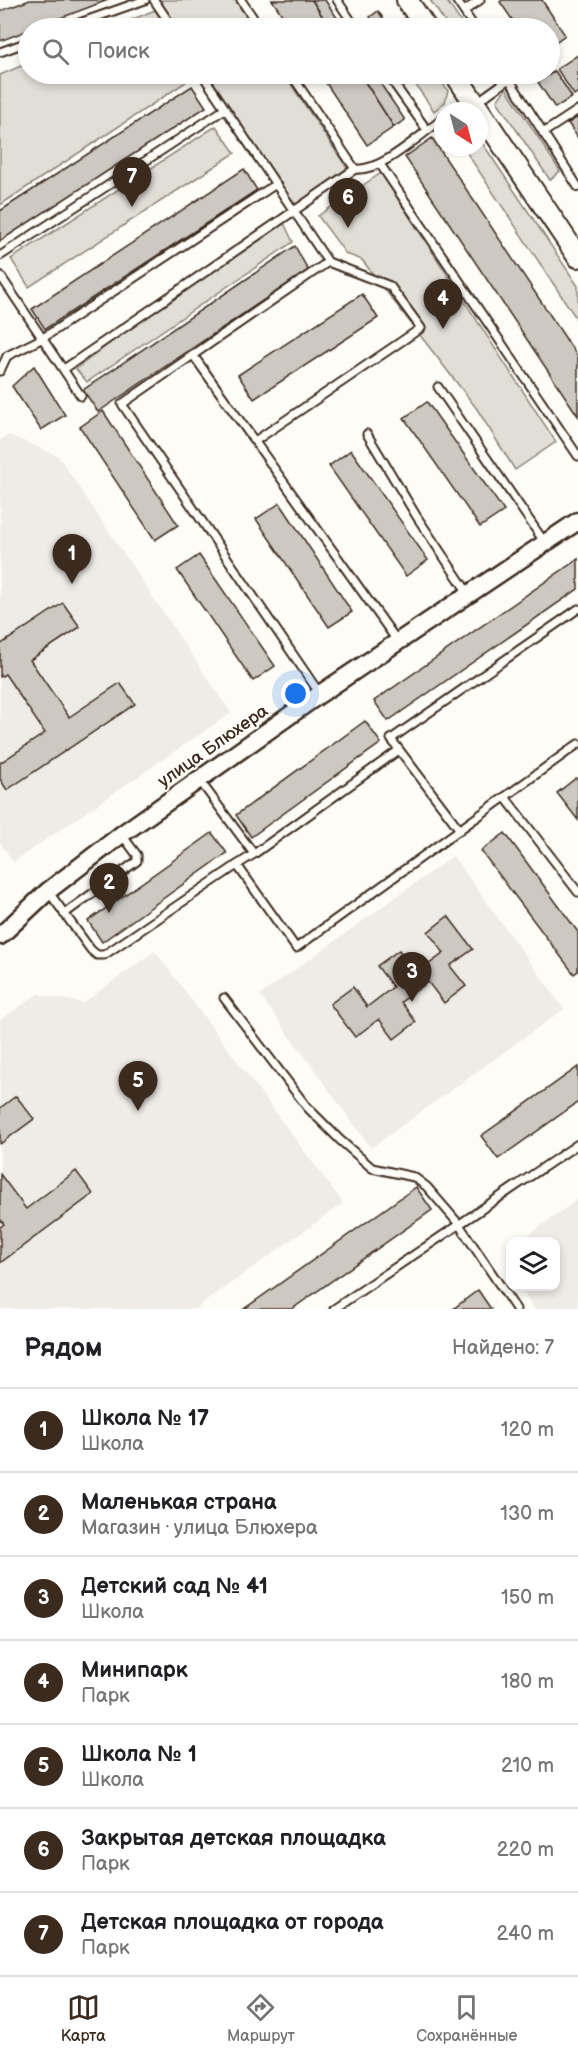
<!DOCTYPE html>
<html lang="ru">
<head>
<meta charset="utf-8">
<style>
  body { margin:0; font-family:"Balsamiq Sans",sans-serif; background:#f6f6f6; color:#202124 }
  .controls { position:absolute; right:18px; bottom:18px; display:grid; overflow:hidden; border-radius:12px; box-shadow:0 3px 9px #0003 }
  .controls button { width:54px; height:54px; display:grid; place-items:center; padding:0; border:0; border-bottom:2px solid #e0e0e0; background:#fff; color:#202124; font:30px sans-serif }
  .compass { position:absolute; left:434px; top:102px; width:54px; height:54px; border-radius:50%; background:#fff; box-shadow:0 3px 9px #0003; rotate:144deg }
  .you { position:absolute; left:296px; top:694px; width:21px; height:21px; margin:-15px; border:4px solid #fff; border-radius:50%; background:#1a73e8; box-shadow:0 0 0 9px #1a73e833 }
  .badge { display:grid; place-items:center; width:39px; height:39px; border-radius:50%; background:#3b2a1e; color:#fff; font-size:20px; font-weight:700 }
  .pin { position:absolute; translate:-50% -50px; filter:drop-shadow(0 2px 3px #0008) }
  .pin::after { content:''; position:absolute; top:32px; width:21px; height:18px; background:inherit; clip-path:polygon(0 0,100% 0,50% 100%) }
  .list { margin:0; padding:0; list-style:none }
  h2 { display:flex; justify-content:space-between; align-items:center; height:78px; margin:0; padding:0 24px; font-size:26px }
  h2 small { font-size:20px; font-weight:400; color:#757577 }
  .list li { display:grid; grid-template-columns:39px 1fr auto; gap:18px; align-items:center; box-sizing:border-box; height:84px; padding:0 24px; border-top:2px solid #e0e0e0 }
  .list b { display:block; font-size:22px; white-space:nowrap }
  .list p { margin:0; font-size:20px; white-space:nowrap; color:#757577 }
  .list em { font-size:20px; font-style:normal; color:#757577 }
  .icon { flex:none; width:33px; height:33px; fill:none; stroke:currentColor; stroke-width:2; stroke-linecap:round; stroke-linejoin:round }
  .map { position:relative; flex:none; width:578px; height:1309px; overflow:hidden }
  .search { position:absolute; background:#fff; box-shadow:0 3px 9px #0003; left:18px; right:18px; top:18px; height:66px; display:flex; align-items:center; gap:15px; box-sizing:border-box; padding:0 21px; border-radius:33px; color:#757577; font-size:22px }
  .sheet { height:666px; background:#fff }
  nav { display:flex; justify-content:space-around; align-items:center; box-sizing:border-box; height:84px; border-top:2px solid #e0e0e0; background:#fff; font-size:16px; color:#757577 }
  nav a { display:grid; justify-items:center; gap:3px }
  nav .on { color:#3b2a1e }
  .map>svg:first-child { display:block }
  .built { fill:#efece7 }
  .green { fill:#e1ded7; stroke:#8e847a; stroke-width:1.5 }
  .building { fill:#cdc8c2; stroke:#3b2a1e; stroke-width:1.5 }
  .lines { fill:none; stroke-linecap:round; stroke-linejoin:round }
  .service-casing { stroke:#3b2a1e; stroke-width:11 }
  .tertiary-casing { stroke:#3b2a1e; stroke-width:21 }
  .secondary-casing { stroke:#3b2a1e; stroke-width:24 }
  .service { stroke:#fdfcf7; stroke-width:7 }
  .tertiary { stroke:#fdfcf7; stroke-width:16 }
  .secondary { stroke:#fdfcf7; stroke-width:20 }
  .labels { text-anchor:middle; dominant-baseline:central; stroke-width:4.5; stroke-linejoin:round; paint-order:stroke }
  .street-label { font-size:18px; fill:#3b2a1e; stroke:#fdfcf7 }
</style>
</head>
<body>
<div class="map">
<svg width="578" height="1309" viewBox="0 0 578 1309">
  <rect width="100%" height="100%" fill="#fdfcf7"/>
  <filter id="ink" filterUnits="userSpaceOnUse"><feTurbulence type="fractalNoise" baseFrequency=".0167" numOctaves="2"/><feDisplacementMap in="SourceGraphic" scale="12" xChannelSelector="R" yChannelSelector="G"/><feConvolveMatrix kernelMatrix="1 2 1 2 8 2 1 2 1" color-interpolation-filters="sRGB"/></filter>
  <g filter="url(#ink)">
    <!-- built -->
    <g class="built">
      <polygon points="9,435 58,456 231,713 13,862 0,842 0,440"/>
      <polygon points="453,856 564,1009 371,1148 260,995"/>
      <polygon points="155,951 343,1203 195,1309 0,1309 0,1020 38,994 83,1003"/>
      <polygon points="578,1199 578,1309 535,1309 519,1287 556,1286 556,1242 520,1241"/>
    </g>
    <!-- green -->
    <g class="green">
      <polygon points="160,0 235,0 254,28 178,28"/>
      <polygon points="430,0 446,0 465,28 449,28"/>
      <polygon points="155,10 167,28 112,28"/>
      <polygon points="28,63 28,74 198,74 0,205 0,75"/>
      <polygon points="208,74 284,74 347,168 295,205"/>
      <polygon points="408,74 436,74 448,91 445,102 434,111"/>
      <polygon points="506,88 560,171 550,180 497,101"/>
      <polygon points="216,126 235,153 29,287 11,259"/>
      <polygon points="479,138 578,286 578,321 463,147 479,147"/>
      <polygon points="381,173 556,442 515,470 477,409 362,260 346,254 318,216"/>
      <polygon points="284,223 293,242 87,382 76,369 132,326"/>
    </g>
    <!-- building -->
    <g class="building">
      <polygon points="30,0 108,0 0,41 0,11"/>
      <polygon points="272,0 312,0 330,28 291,28"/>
      <polygon points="312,0 325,0 344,28 330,28"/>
      <polygon points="502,0 542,0 565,35 550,46 550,28 518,28 500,2"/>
      <polygon points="378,11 390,28 378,28 370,17"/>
      <polygon points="578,55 578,92 574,95 557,69"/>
      <polygon points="555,71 572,97 555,108 538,82"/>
      <polygon points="320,74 360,74 394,127 367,145"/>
      <polygon points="360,74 374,74 405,120 394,127"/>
      <polygon points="192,86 206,107 0,241 0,211"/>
      <polygon points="578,117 578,138 568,123"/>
      <polygon points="432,138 578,357 578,416 405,157"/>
      <polygon points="244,169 257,190 45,329 32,309"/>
      <polygon points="295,246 308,270 98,412 83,390"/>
      <polygon points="362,294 378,318 254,399 238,375"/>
      <polygon points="34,366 65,415 41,430 12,386"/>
      <polygon points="427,402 504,511 480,527 404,418"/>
      <polygon points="103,411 178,525 155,540 80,427"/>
      <polygon points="351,450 428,560 406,576 329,466"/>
      <polygon points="280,503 352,612 329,627 256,519"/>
      <polygon points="199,555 275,666 253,681 177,570"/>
      <polygon points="578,559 578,589 388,721 374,701"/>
      <polygon points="63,603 80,627 30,660 69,717 120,683 135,704 7,790 0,779 0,763 45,733 5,674 0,677 0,645"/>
      <polygon points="365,721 381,743 251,837 236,815"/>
      <polygon points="576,778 578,780 578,820 557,793"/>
      <polygon points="212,833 227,853 102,942 88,921"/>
      <polygon points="505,833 578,932 578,971 574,974 481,851"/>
      <polygon points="448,916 473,949 450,966 466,986 444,1003 428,982 401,1002 416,1022 394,1039 379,1019 355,1037 330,1004 353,987 367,1007 393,987 377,966 399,950 417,973 444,953 428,932"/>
      <polygon points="578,1067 578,1102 498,1159 481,1136"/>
      <polygon points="16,1096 34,1119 0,1144 0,1108"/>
      <polygon points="76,1171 93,1194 0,1263 0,1227 4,1224 0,1219 0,1174 26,1209"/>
      <polygon points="416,1187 432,1210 292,1309 244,1309"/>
      <polygon points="478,1290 491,1309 453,1309"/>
    </g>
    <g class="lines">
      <defs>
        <g id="service">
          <polyline points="154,0 173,28"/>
          <polyline points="241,0 260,28"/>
          <polyline points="337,0 356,28"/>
          <polyline points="456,0 475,28"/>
          <polyline points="464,11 480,0"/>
          <polyline points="65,28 145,0"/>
          <polyline points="0,52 28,42"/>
          <polyline points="202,74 328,262 390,286 421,328 255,441"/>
          <polyline points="387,74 427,130"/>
          <polyline points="509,79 578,187"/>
          <polyline points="477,102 509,79 505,74"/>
          <polyline points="455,111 470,101"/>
          <polyline points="543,133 578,110"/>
          <polyline points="380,164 578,456"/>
          <path d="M355,169C382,172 420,134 443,119"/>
          <polyline points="0,256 225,109"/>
          <polyline points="0,275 81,396"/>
          <polyline points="193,355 398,642"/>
          <polyline points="64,369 355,169 291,74"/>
          <polyline points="0,371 7,356 43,338 276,184"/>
          <polyline points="438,387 545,543"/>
          <polyline points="367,434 417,517 468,593"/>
          <polyline points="320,694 122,404 328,262"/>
          <polyline points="200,781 254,854 237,865 296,948 578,744"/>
          <polyline points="505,797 578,892"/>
          <polyline points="460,830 391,739 578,609"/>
          <polyline points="254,854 399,750"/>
          <polyline points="48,891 91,950 97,955 104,955 237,865"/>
          <polyline points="64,914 137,861 137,855 122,835"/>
          <polyline points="224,998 307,1107 340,1140 372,1168 414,1177 427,1187 458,1223 516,1309"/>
          <polyline points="334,1309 578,1144"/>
        </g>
        <polyline id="tertiary" points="0,936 48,891 122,834 320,694 578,521"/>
        <g id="secondary">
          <polyline points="407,0 426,28"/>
          <polyline points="455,74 578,257"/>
        </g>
      </defs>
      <!-- service casing -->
      <use href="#service" class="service-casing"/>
      <!-- tertiary casing -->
      <use href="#tertiary" class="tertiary-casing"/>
      <!-- secondary casing -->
      <use href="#secondary" class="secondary-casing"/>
      <!-- service -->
      <use href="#service" class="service"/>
      <!-- tertiary -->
      <use href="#tertiary" class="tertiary"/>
      <!-- secondary -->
      <use href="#secondary" class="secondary"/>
    </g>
  </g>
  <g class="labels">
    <!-- street labels -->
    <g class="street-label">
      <text transform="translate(213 746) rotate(-35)">улица Блюхера</text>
    </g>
  </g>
</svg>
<div class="controls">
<button><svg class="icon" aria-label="layers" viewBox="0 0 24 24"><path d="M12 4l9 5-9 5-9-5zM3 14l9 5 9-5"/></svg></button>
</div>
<svg class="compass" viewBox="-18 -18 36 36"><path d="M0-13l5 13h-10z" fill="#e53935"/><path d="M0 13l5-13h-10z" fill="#757577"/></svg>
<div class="you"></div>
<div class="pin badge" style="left:72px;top:584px">1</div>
<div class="pin badge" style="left:109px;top:913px">2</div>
<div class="pin badge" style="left:412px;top:1002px">3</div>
<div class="pin badge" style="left:443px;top:329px">4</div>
<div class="pin badge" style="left:138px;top:1111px">5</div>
<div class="pin badge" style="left:348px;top:228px">6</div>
<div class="pin badge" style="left:132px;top:207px">7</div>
<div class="search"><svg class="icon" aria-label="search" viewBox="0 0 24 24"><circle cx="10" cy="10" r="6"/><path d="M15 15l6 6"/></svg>Поиск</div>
</div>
<section class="sheet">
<h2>Рядом<small>Найдено: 7</small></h2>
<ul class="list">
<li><span class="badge">1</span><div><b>Школа № 17</b><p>Школа</p></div><em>120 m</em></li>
<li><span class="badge">2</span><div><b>Маленькая страна</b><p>Магазин · улица Блюхера</p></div><em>130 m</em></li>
<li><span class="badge">3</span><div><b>Детский сад № 41</b><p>Школа</p></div><em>150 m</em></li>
<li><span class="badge">4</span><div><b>Минипарк</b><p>Парк</p></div><em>180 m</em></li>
<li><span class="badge">5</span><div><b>Школа № 1</b><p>Школа</p></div><em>210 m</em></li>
<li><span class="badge">6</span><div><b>Закрытая детская площадка</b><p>Парк</p></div><em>220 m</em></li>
<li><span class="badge">7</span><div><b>Детская площадка от города</b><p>Парк</p></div><em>240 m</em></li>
</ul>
</section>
<nav>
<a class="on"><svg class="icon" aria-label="map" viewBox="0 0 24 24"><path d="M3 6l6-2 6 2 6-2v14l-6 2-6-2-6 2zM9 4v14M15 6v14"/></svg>Карта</a>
<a><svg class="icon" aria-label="directions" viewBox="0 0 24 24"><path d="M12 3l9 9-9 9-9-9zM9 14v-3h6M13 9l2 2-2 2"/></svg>Маршрут</a>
<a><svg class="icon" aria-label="saved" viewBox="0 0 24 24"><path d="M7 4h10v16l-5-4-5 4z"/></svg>Сохранённые</a>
</nav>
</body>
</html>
